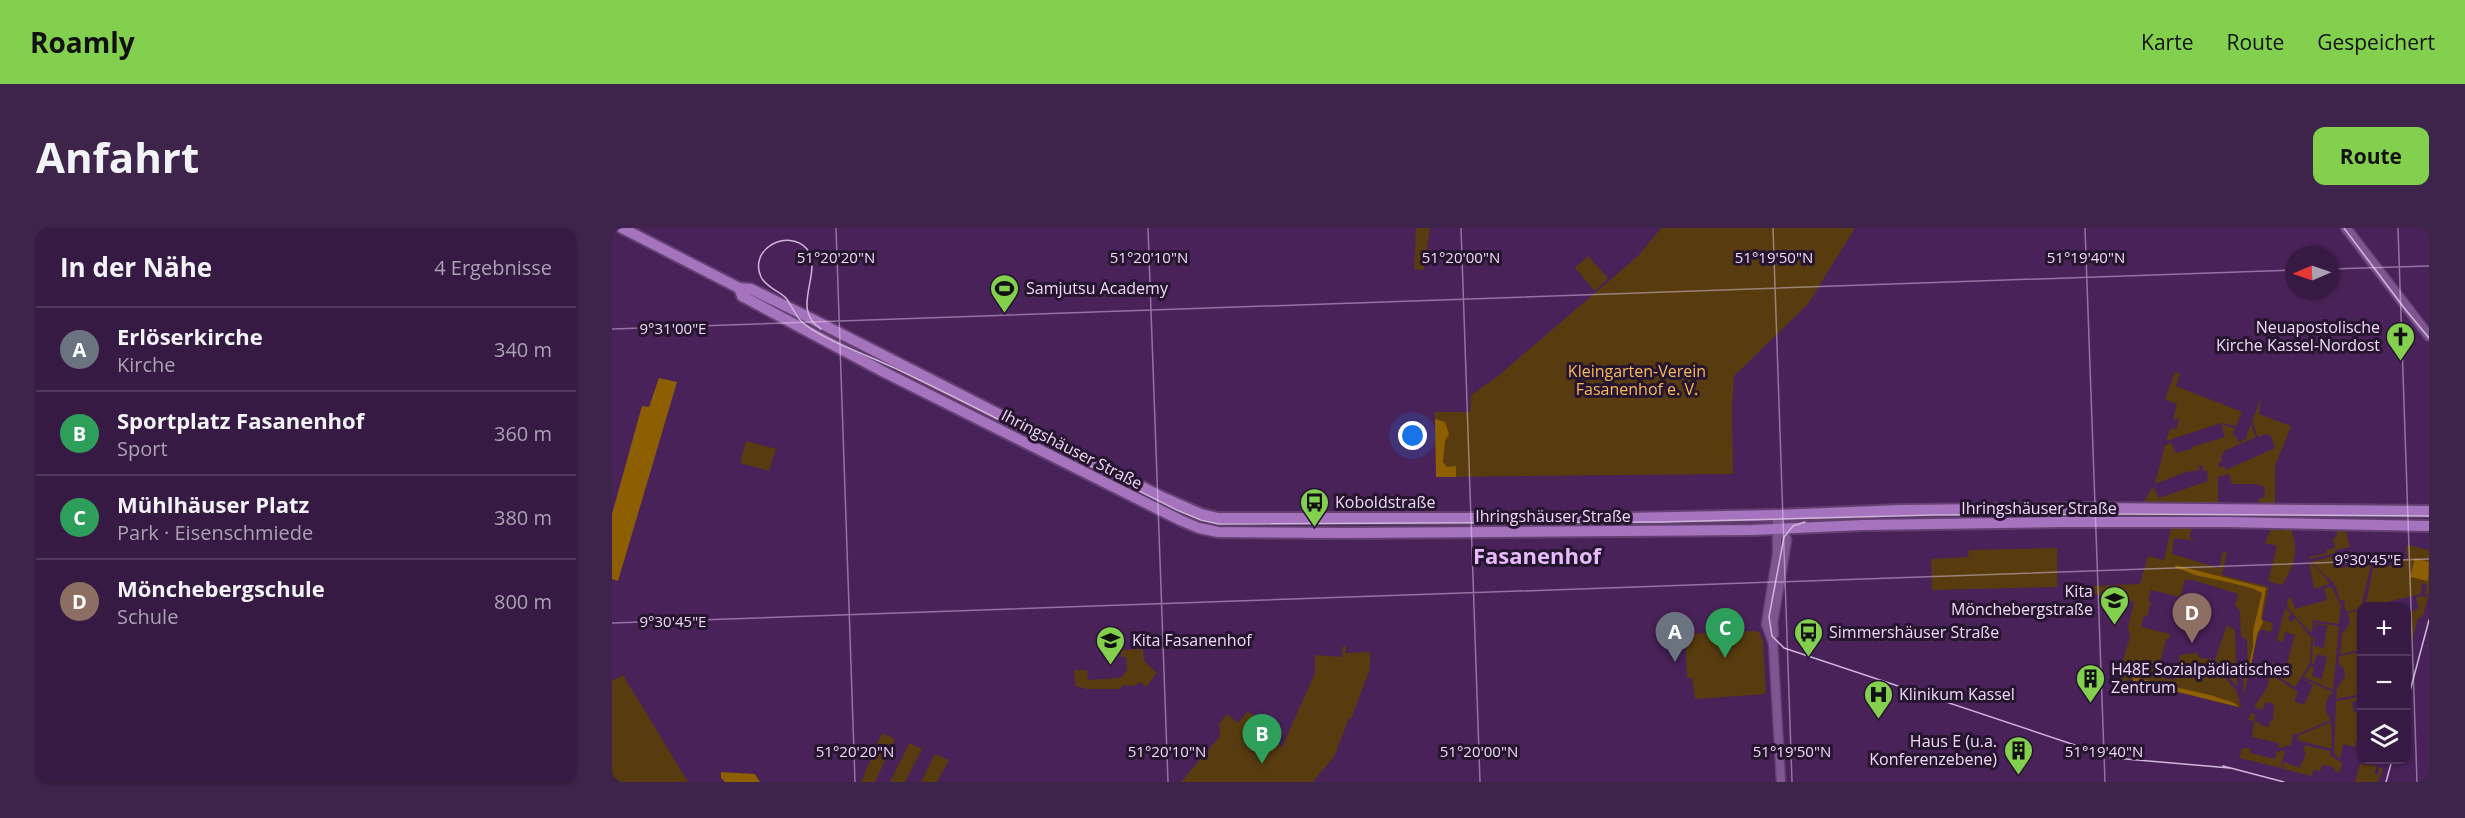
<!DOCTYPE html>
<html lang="de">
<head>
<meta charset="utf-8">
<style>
  body { margin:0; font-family:"Open Sans",sans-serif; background:#3e234a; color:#f1f3f6 }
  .controls { position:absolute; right:18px; bottom:18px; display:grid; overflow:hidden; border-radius:12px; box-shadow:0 2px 4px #0004 }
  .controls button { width:54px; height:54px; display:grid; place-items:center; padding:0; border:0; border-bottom:2px solid #51385c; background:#371a43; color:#f1f3f6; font:30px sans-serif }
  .compass { position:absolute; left:1673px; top:18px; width:54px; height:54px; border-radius:50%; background:#371a43; box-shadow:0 2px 4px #0004; rotate:268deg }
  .you { position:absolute; left:801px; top:208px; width:21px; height:21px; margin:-15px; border:4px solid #fff; border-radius:50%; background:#1a73e8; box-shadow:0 0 0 9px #1a73e833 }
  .badge { display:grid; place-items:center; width:39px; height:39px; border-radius:50%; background:#83d04f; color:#fff; font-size:20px; font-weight:700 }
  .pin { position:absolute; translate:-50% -50px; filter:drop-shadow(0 2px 3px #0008) }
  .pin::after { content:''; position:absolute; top:32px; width:21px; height:18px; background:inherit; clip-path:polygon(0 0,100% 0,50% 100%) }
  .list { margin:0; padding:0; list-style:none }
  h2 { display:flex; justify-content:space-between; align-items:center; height:78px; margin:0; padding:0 24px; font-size:26px }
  h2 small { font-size:20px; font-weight:400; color:#aaa1b2 }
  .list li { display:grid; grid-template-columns:39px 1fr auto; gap:18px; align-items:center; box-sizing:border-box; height:84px; padding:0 24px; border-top:2px solid #51385c }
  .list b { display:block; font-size:22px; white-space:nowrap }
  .list p { margin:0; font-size:20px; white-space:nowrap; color:#aaa1b2 }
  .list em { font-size:20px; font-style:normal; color:#aaa1b2 }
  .icon { flex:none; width:33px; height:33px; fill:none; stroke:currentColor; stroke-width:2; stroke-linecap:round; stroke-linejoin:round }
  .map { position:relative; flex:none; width:1817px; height:554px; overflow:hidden; border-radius:12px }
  header { display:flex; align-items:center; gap:36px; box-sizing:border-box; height:84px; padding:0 30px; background:#83d04f; color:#111 }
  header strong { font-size:28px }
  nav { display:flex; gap:33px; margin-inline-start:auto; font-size:21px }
  .intro { display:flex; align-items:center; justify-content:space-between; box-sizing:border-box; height:144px; padding:0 36px }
  h1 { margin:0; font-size:42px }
  .button { padding:15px 27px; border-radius:12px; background:#83d04f; color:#111; font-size:21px; font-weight:700 }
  main { display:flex; gap:36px; padding:0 36px }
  aside { flex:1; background:#371a43; border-radius:12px; box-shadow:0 2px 4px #0004 }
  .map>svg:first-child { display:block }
  .green { fill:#583c10 }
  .forest { fill:#8d5e02 }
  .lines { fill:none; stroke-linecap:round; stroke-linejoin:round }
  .tertiary-casing { stroke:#644071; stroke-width:11 }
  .secondary-casing { stroke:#644071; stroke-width:12 }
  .primary-casing { stroke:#644071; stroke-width:14 }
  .tertiary { stroke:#7f5692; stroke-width:8 }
  .secondary { stroke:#7f5692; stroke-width:9 }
  .primary { stroke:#a673be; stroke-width:10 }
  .tram { stroke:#d0b6db; stroke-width:1.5 }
  .ticks { fill:none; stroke:#eed7f8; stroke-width:1.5; stroke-opacity:0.45 }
  .labels { text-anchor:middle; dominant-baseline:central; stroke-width:6; stroke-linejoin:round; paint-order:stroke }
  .poi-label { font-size:16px; fill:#eed7f8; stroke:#26152e; text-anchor:start }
  .park-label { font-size:16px; fill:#f8b95a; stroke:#26152e }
  .street-label { font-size:16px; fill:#eed7f8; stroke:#26152e }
  .district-label { font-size:22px; font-weight:bold; fill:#e7bafc; stroke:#26152e }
  .ticks-label { font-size:15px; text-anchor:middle; fill:#eed7f8; stroke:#26152e; stroke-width:6; stroke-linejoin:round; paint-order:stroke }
</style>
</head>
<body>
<header>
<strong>Roamly</strong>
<nav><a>Karte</a><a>Route</a><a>Gespeichert</a></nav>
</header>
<div class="intro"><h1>Anfahrt</h1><a class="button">Route</a></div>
<main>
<aside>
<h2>In der Nähe<small>4 Ergebnisse</small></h2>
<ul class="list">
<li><span class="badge" style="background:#6b7280">A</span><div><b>Erlöserkirche</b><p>Kirche</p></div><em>340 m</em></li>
<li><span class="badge" style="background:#2e9e5b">B</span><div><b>Sportplatz Fasanenhof</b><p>Sport</p></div><em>360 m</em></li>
<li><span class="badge" style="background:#2e9e5b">C</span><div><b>Mühlhäuser Platz</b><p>Park · Eisenschmiede</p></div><em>380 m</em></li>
<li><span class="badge" style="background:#8d6e63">D</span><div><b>Mönchebergschule</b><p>Schule</p></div><em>800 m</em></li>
</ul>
</aside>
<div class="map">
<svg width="1817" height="554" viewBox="0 0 1817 554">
  <rect width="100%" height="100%" fill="#492259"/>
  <!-- green -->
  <g class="green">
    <polygon points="804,0 818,0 812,42 802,41"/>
    <polygon points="1049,0 1243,0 1196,76 1122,148 1120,179 1121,246 824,249 823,184 858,184 859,167 885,149 1026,28"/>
    <polygon points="976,28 996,50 983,63 963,40"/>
    <polygon points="1563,144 1568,146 1564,158 1630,184 1624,198 1609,195 1554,213 1558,201 1565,200 1567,191 1561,191 1565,176 1553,171"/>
    <polygon points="1649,171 1647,186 1679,198 1663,238 1663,277 1647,277 1647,270 1653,269 1652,258 1647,258 1647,256 1620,256 1617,246 1606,249 1606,274 1532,274 1539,261 1542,260 1547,270 1596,253 1595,242 1592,243 1590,237 1587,238 1588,242 1574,244 1543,256 1553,217 1559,215 1564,225 1580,221 1580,219 1613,209 1609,196 1623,200 1621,207 1626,210 1625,213 1629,214 1630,211 1633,212 1639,196 1644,209 1612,223 1609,229 1610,233 1606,235 1608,240 1612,238 1614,242 1663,220 1659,208 1654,206 1646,209 1640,193"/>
    <polygon points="134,213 164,221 157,243 128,235"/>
    <polygon points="1559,300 1585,300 1579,302 1577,310 1585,313 1562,310 1560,326 1607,340 1611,323 1615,324 1610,347 1657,359 1650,392 1661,395 1659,404 1647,401 1632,467 1631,441 1636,442 1635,412 1629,408 1628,383 1623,377 1626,366 1581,352 1573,352 1568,369 1539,362 1536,373 1539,374 1535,389 1532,388 1529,399 1558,406 1557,411 1554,411 1546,444 1549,445 1549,449 1562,452 1568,427 1584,425 1588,430 1598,431 1625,464 1629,480 1516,451 1513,462 1503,459 1518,409 1516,399 1522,374 1479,365 1481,358 1528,356 1536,328 1552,332"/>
    <path d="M1659,301H1679C1687,323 1683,337 1670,357L1656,353L1665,318L1653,315Z"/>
    <polygon points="1719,302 1734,303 1738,319 1723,322 1723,325 1698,331 1697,329 1715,325 1714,322 1723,320 1721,310 1725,309 1725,304"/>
    <polygon points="1796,317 1817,322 1817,367 1813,366 1815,357 1810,355 1809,366 1753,379 1763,330 1765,329 1768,340 1788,335 1787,332 1796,330 1794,320"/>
    <polygon points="1445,320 1445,359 1320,362 1319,331 1356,329 1357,322"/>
    <polygon points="1726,327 1729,340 1760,332 1749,380 1735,384 1732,379 1733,372 1730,372 1729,374 1722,355 1699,334"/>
    <polygon points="1697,334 1709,344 1718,356 1702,361"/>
    <polygon points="1720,359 1729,378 1727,396 1701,392 1700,404 1698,404 1675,379 1676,373 1674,373 1679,369 1683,381 1715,372 1712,360"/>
    <polygon points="1812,368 1816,369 1811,388 1806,390 1800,412 1797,404 1795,405 1795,413 1795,384 1807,381 1804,369"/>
    <polygon points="1673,380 1679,386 1676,390 1679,394 1683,390 1699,409 1698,435 1683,459 1658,444 1660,435 1664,436 1663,443 1672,446 1683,407 1673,404 1671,414 1665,412"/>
    <polygon points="1749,382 1749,422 1728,426 1730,406 1738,395 1736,385"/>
    <polygon points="1703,395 1727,398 1721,462 1692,449 1699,438 1702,439 1700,448 1710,451 1715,429 1705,426 1702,436 1700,435 1701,409 1703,409 1702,418 1712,420 1715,398 1705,396 1702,400"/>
    <polygon points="1615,397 1623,402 1625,459 1603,432"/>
    <polygon points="1142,403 1147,404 1151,413 1154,466 1083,471 1080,450 1075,450 1073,406"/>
    <polygon points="731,418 734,418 734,425 758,424 758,441 739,491 737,490 722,529 702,552 703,554 569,554 608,508 607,496 615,486 626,495 636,483 653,497 649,501 670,519 703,445 703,427 730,429"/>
    <polygon points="531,421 532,433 545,445 534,459 529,454 522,458 512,457 508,461 475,461 463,458 462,442 475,442 476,452 508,450 515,443 514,429 509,429 509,422"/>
    <polygon points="1749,424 1749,466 1724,471 1725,461 1733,448 1732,441 1727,436 1727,428"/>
    <path d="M1658,446L1686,464L1682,473L1692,477L1701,457L1692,451L1721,464C1712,472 1711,482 1719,492L1686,506H1681L1679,517L1666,520L1667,515L1640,509L1642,493L1636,492L1639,485L1643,486L1642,493L1648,495V497L1657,499L1658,493H1661L1662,476L1653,474L1651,482L1642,479L1655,460Z"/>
    <polygon points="11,447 76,554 0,554 0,453"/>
    <polygon points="1747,469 1747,472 1740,474 1742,484 1749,483 1749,515 1744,514 1743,519 1731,516 1728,531 1722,526 1724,473"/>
    <polygon points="1719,494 1720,521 1685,512 1686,508"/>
    <polygon points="270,505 283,511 263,554 249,554"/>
    <polygon points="297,515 310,521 293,554 278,554"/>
    <polygon points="1693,517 1718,523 1718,527 1730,535 1728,544 1722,543 1722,539 1710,537 1708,543 1701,542 1700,548 1671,541 1672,534 1688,540 1694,524 1692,523"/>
    <polygon points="1633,520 1638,520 1638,525 1663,531 1665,524 1673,522 1669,540 1628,530 1629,522"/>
    <polygon points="323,526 337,532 325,554 309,554"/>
    <polygon points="1748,536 1765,538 1762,546 1766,547 1767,539 1771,541 1766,554 1743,554"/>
  </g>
  <!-- forest -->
  <g class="forest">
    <polygon points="47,150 65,154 6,353 0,351 0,286 30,178 37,179"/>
    <polygon points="823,191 833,194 837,206 833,213 831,234 835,239 844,238 844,249 824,249"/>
    <polygon points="1803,330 1817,334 1816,353 1798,349"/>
    <path d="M1563,337L1654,360L1649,390L1651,394L1645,407L1638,443L1636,441L1641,419V403L1650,365C1640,358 1600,351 1587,348C1579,346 1572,342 1564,340Z"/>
    <path d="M1521,449L1602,468C1610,472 1621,472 1627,479L1521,453Z"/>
    <polygon points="109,544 143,546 148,554 113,554 109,550"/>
  </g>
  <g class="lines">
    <defs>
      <g id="tertiary">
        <polyline points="1165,287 1165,326 1154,396 1161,415 1169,554"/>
        <polyline points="1162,406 1161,395 1175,312 1169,296"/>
      </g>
      <polyline id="secondary" points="1734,0 1817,108"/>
      <g id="primary">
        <polyline points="10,0 127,60 139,61 198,90 548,268 589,286 606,290 1011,290 1165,287 1288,282 1481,280 1817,283"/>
        <polyline points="127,60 130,68 272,144 568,292 587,300 606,304 734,305 1140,302 1252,297 1449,294 1614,294 1817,298"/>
      </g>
    </defs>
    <!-- tertiary casing -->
    <use href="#tertiary" class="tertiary-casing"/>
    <!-- secondary casing -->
    <use href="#secondary" class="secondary-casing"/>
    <!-- primary casing -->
    <use href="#primary" class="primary-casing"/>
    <!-- tertiary -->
    <use href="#tertiary" class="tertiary"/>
    <!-- secondary -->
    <use href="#secondary" class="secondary"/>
    <!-- primary -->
    <use href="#primary" class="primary"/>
    <!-- tram -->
    <g class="tram">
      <polyline points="1732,0 1793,81 1817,110"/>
      <path d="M209,101C177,81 212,45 195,21C177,0 136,20 149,49C154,59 165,62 173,69C179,76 182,85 188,92C206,111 264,130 289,143C382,188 473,236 565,282L589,292L607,296L1049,294L1320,287L1516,286L1817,288"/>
      <polyline points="1193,294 1181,298 1172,309 1157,389 1160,408 1172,420 1502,530 1618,540"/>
      <polyline points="1794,478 1817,392"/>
      <polyline points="1611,538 1672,554"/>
      <polyline points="1774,554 1780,532"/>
    </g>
  </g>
  <!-- ticks -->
  <path class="ticks" d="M224,0L243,554M536,0L556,554M849,0L868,554M1161,0L1180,554M1473,0L1493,554M1786,0L1805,554M1718,41L1817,38M0,101L1682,42M0,395L1817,331"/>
  <!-- icons -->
  <defs>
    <symbol id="stadium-pin" viewBox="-11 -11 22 30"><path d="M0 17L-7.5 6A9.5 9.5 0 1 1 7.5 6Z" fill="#83d04f" stroke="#26152e"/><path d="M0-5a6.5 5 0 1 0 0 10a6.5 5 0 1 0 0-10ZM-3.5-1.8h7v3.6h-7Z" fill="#111"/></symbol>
    <symbol id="church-pin" viewBox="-11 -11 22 30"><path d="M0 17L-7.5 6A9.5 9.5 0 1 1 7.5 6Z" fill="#83d04f" stroke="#26152e"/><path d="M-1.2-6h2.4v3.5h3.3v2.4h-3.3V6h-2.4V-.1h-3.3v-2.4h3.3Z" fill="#111"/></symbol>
    <symbol id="bus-pin" viewBox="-11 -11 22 30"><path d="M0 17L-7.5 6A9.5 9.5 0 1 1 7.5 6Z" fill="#83d04f" stroke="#26152e"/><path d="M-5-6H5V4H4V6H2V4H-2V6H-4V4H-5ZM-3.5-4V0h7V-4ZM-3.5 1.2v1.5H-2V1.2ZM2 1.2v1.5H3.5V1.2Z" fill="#111"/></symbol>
    <symbol id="school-pin" viewBox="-11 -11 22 30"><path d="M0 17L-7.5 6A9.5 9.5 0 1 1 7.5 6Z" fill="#83d04f" stroke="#26152e"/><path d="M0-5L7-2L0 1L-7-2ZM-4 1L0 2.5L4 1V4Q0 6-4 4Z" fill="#111"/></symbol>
    <symbol id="building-pin" viewBox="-11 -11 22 30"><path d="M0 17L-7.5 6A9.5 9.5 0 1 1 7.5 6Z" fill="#83d04f" stroke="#26152e"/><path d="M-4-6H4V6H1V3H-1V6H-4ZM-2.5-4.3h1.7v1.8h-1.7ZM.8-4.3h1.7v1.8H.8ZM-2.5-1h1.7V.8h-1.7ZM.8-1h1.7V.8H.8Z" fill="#111"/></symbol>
    <symbol id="hospital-pin" viewBox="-11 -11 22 30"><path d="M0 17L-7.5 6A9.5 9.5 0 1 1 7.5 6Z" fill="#83d04f" stroke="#26152e"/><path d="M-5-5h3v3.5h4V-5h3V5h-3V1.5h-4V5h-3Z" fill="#111"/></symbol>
  </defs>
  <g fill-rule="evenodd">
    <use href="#stadium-pin" x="376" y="44" width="33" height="45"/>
    <use href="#church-pin" x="1772" y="92" width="33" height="45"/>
    <use href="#bus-pin" x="686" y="258" width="33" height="45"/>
    <use href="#school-pin" x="1486" y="356" width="33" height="45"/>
    <use href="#bus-pin" x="1180" y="388" width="33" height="45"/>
    <use href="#school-pin" x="482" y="396" width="33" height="45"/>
    <use href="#building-pin" x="1462" y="434" width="33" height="45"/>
    <use href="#hospital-pin" x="1250" y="450" width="33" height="45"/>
    <use href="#building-pin" x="1390" y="506" width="33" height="45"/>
  </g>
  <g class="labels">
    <!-- poi labels -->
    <g class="poi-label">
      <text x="414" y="60">Samjutsu Academy</text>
      <text x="1768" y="99" text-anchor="end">Neuapostolische<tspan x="1768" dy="18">Kirche Kassel-Nordost</tspan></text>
      <text x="723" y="274">Koboldstraße</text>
      <text x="1481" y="363" text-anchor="end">Kita<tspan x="1481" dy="18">Mönchebergstraße</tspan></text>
      <text x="1217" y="404">Simmershäuser Straße</text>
      <text x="520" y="412">Kita Fasanenhof</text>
      <text x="1499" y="441">H48E Sozialpädiatisches<tspan x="1499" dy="18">Zentrum</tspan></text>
      <text x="1287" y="466">Klinikum Kassel</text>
      <text x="1385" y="513" text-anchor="end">Haus E (u.a.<tspan x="1385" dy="18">Konferenzebene)</tspan></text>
    </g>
    <!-- park labels -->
    <g class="park-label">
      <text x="1025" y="143">Kleingarten-Verein<tspan x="1025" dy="18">Fasanenhof e. V.</tspan></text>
    </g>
    <!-- street labels -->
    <g class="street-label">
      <text transform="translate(460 221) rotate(27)">Ihringshäuser Straße</text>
      <text x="1427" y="280">Ihringshäuser Straße</text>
      <text x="941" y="288">Ihringshäuser Straße</text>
    </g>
    <!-- district labels -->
    <g class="district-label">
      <text x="925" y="327">Fasanenhof</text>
    </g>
  </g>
  <g class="ticks-label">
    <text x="224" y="35">51°20'20"N</text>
    <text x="537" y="35">51°20'10"N</text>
    <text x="849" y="35">51°20'00"N</text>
    <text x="1162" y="35">51°19'50"N</text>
    <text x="1474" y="35">51°19'40"N</text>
    <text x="61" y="106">9°31'00"E</text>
    <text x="1756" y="337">9°30'45"E</text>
    <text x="61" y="399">9°30'45"E</text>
    <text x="243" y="529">51°20'20"N</text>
    <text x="555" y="529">51°20'10"N</text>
    <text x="867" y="529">51°20'00"N</text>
    <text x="1180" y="529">51°19'50"N</text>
    <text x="1492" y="529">51°19'40"N</text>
  </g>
</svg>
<div class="controls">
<button>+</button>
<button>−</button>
<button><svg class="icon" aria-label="layers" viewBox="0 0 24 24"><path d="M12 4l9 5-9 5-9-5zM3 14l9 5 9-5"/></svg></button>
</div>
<svg class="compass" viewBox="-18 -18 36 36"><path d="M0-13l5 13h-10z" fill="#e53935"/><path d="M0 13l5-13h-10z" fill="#aaa1b2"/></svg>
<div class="you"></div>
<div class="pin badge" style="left:1063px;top:434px;background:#6b7280">A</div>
<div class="pin badge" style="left:650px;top:536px;background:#2e9e5b">B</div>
<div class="pin badge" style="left:1113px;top:430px;background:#2e9e5b">C</div>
<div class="pin badge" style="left:1580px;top:415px;background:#8d6e63">D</div>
</div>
</main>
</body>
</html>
